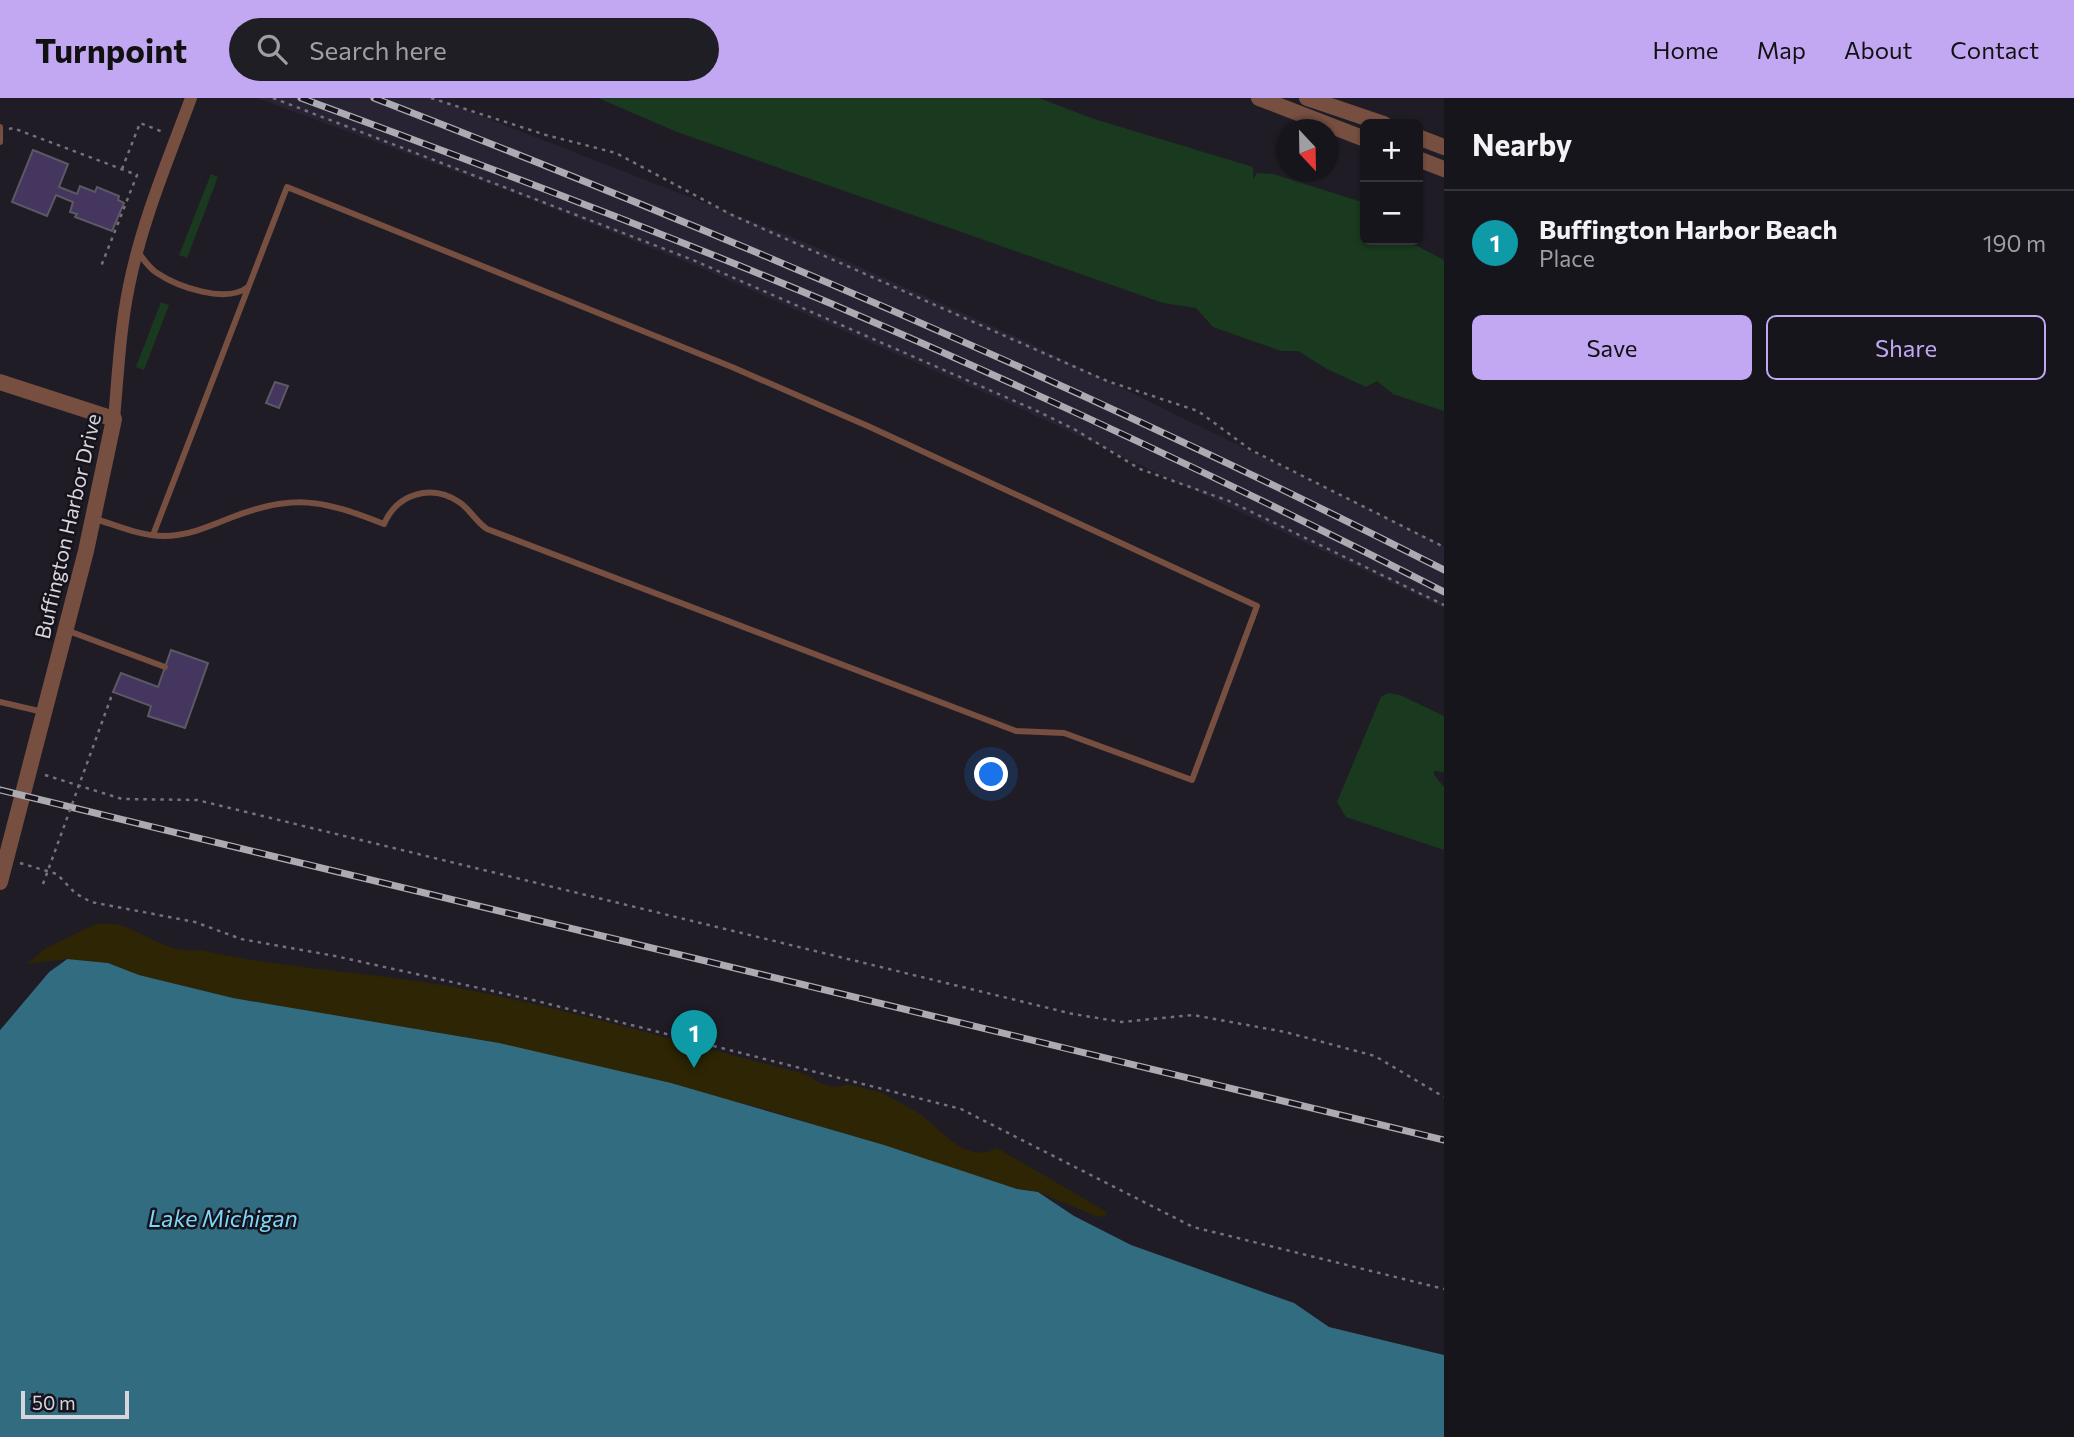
<!DOCTYPE html>
<html lang="en">
<head>
<meta charset="utf-8">
<style>
  body { margin:0; font-family:Commissioner,sans-serif; background:#201e25; color:#f1f3f6 }
  .controls { position:absolute; right:21px; top:21px; display:grid; overflow:hidden; border-radius:10px; box-shadow:0 2px 5px #0004 }
  .controls button { width:63px; height:63px; display:grid; place-items:center; padding:0; border:0; border-bottom:2px solid #36343b; background:#17151c; color:#f1f3f6; font:35px sans-serif }
  .compass { position:absolute; left:1276px; top:21px; width:63px; height:63px; border-radius:50%; background:#17151c; box-shadow:0 2px 5px #0004; rotate:158deg }
  .scale { position:absolute; left:21px; bottom:18px; width:108px; box-sizing:border-box; padding-left:7px; border:4px solid #d6d5db; border-top:0; font-size:19px; line-height:24px; white-space:nowrap; color:#d6d5db; -webkit-text-stroke:5px #16131c; paint-order:stroke }
  .you { position:absolute; left:992px; top:677px; width:24px; height:24px; margin:-18px; border:5px solid #fff; border-radius:50%; background:#1a73e8; box-shadow:0 0 0 10px #1a73e833 }
  .badge { display:grid; place-items:center; width:46px; height:46px; border-radius:50%; background:#c2a7f2; color:#fff; font-size:23px; font-weight:700 }
  .pin { position:absolute; translate:-50% -58px; filter:drop-shadow(0 2px 4px #0008) }
  .pin::after { content:''; position:absolute; top:37px; width:24px; height:21px; background:inherit; clip-path:polygon(0 0,100% 0,50% 100%) }
  .list { margin:0; padding:0; list-style:none }
  h2 { display:flex; justify-content:space-between; align-items:center; height:91px; margin:0; padding:0 28px; font-size:30px }
  h2 small { font-size:23px; font-weight:400; color:#9e9fa3 }
  .list li { display:grid; grid-template-columns:46px 1fr auto; gap:21px; align-items:center; box-sizing:border-box; height:105px; padding:0 28px; border-top:2px solid #36343b }
  .list b { display:block; font-size:26px; white-space:nowrap }
  .list p { margin:0; font-size:23px; white-space:nowrap; color:#9e9fa3 }
  .list em { font-size:23px; font-style:normal; color:#9e9fa3 }
  .actions { display:flex; gap:14px; padding:21px 28px }
  .actions a { flex:1; padding:16px 0; border:2px solid #c2a7f2; border-radius:10px; text-align:center; font-size:24px; color:#c2a7f2 }
  .actions .main { background:#c2a7f2; color:#111 }
  .icon { flex:none; width:38px; height:38px; fill:none; stroke:currentColor; stroke-width:2; stroke-linecap:round; stroke-linejoin:round }
  .map { position:relative; flex:none; width:1444px; height:1339px; overflow:hidden }
  header { display:flex; align-items:center; gap:42px; box-sizing:border-box; height:98px; padding:0 35px; background:#c2a7f2; color:#111 }
  header strong { font-size:33px }
  nav { display:flex; gap:38px; margin-inline-start:auto; font-size:24px }
  .search { width:490px; height:63px; background:#201e25; display:flex; align-items:center; gap:18px; box-sizing:border-box; padding:0 24px; border-radius:38px; color:#9e9fa3; font-size:26px }
  main { display:flex }
  aside { flex:1; background:#17151c }
  .map>svg:first-child { display:block }
  .built { fill:#282333 }
  .green { fill:#193a1e }
  .sand { fill:#2d2504 }
  .water { fill:#316c80 }
  .pier { fill:#1f1c26 }
  .building { fill:#44365e; stroke:#5c5964; stroke-width:2 }
  .lines { fill:none; stroke-linecap:round; stroke-linejoin:round }
  .path { stroke:#74727b; stroke-width:2.5; stroke-dasharray:3.5 5; stroke-linecap:butt }
  .service { stroke:#764f40; stroke-width:6 }
  .minor { stroke:#764f40; stroke-width:12 }
  .tertiary { stroke:#764f40; stroke-width:16 }
  .rail-casing { stroke:#adabb2; stroke-width:7 }
  .rail { stroke:#16131c; stroke-width:4.5; stroke-dasharray:13; stroke-linecap:butt }
  .path-bridge { stroke:#74727b; stroke-width:2.5; stroke-dasharray:3.5 5; stroke-linecap:butt }
  .labels { text-anchor:middle; dominant-baseline:central; stroke-width:5; stroke-linejoin:round; paint-order:stroke }
  .street-label { font-size:21px; fill:#d6d5db; stroke:#16131c }
  .water-label { font-size:23px; font-style:italic; fill:#7cd7f8; stroke:#16131c }
</style>
</head>
<body>
<header>
<strong>Turnpoint</strong>
<div class="search"><svg class="icon" aria-label="search" viewBox="0 0 24 24"><circle cx="10" cy="10" r="6"/><path d="M15 15l6 6"/></svg>Search here</div>
<nav><a>Home</a><a>Map</a><a>About</a><a>Contact</a></nav>
</header>
<main>
<div class="map">
<svg width="1444" height="1339" viewBox="0 0 1444 1339">
  <rect width="100%" height="100%" fill="#1f1c26"/>
  <!-- built -->
  <polygon class="built" points="257,0 435,0 795,140 1034,247 1444,448 1444,510 1017,309 694,167 516,96"/>
  <!-- green -->
  <g class="green">
    <polygon points="598,0 1039,0 1091,20 1253,69 1253,81 1257,75 1273,76 1365,105 1365,142 1406,142 1444,162 1444,313 1393,296 1377,283 1366,289 1327,271 1298,253 1281,253 1213,229 1196,210 1163,205 677,34"/>
    <polygon points="211,76 218,79 187,160 179,157"/>
    <polygon points="161,204 169,207 144,272 136,269"/>
    <polygon points="1388,595 1400,597 1444,618 1444,674 1434,673 1434,677 1444,689 1444,752 1346,719 1337,704 1381,599"/>
  </g>
  <!-- sand -->
  <path class="sand" d="M96,826C105,826 116,825 123,828C149,838 172,856 200,852C292,873 386,874 479,894C589,917 699,949 808,977C821,987 832,992 848,986C860,990 878,992 890,999C900,1005 913,1011 923,1018C944,1035 967,1066 997,1050L1107,1114L1105,1118L1098,1119L1038,1094L1018,1091L761,1010L499,945L233,900L139,877L108,865L67,861L27,866L46,850Z"/>
  <!-- water -->
  <polygon class="water" points="67,861 108,865 139,877 233,900 499,945 671,985 884,1047 1017,1091 1038,1094 1074,1118 1131,1147 1294,1205 1329,1229 1444,1257 1444,1339 0,1339 0,932 49,874"/>
  <!-- pier -->
  <polygon class="pier" points="67,861 49,874 0,932 0,928 47,871"/>
  <!-- building -->
  <g class="building">
    <polygon points="33,52 68,66 59,89 77,96 80,88 95,94 97,89 119,98 118,102 124,105 112,133 75,119 77,116 70,114 73,104 56,97 47,118 12,104"/>
    <polygon points="275,284 288,288 279,310 266,305"/>
    <polygon points="171,552 208,565 185,630 148,618 151,608 113,594 121,575 158,589"/>
  </g>
  <g class="lines">
    <!-- path -->
    <g class="path">
      <polyline points="273,0 693,162 1035,312 1074,331 1140,371 1229,403 1444,507"/>
      <polyline points="431,0 546,37 616,55 732,117 1066,265 1107,283 1198,313 1251,352 1444,449"/>
      <polyline points="9,31 13,30 137,77 100,171"/>
      <polyline points="122,71 140,25 163,34"/>
      <polyline points="45,677 122,701 197,702 1073,916 1122,924 1193,917 1285,934 1375,958 1444,999"/>
      <polyline points="20,765 57,776 75,795 91,804 195,824 241,841 335,858 533,902 961,1011 1193,1129 1444,1191"/>
    </g>
    <!-- service -->
    <g class="service">
      <polyline points="0,29 0,44"/>
      <path d="M138,154C144,162 149,170 157,175C178,189 226,206 248,189"/>
      <path d="M95,421C116,427 140,438 163,438C187,438 208,429 230,420C293,395 323,402 384,426C397,396 431,385 459,404C470,411 476,424 487,431L1016,633L1064,635L1192,682L1257,508L870,329L732,269L287,89L153,437"/>
      <polyline points="66,532 165,569"/>
      <polyline points="0,604 43,614"/>
    </g>
    <!-- minor -->
    <path class="minor" d="M114,321C118,277 120,231 129,188C142,123 168,62 191,0"/>
    <!-- tertiary -->
    <g class="tertiary">
      <polyline points="1259,0 1365,41"/>
      <polyline points="1307,0 1384,26"/>
      <polyline points="1418,39 1444,49"/>
      <polyline points="1418,61 1444,71"/>
      <polyline points="0,284 114,321 86,453 0,784"/>
    </g>
    <defs>
      <g id="rail">
        <path d="M301,0C479,66 657,132 832,206C1039,295 1244,391 1444,494"/>
        <path d="M374,0C738,141 1097,295 1444,472"/>
        <polyline points="0,692 1444,1042"/>
      </g>
    </defs>
    <!-- rail casing -->
    <use href="#rail" class="rail-casing"/>
    <!-- rail -->
    <use href="#rail" class="rail"/>
    <!-- path-bridge -->
    <polyline class="path-bridge" points="43,786 113,594"/>
  </g>
  <g class="labels">
    <!-- street labels -->
    <g class="street-label">
      <text transform="translate(67 428) rotate(-77)">Buffington Harbor Drive</text>
    </g>
    <!-- water labels -->
    <g class="water-label">
      <text x="223" y="1120">Lake Michigan</text>
    </g>
  </g>
</svg>
<div class="controls">
<button>+</button>
<button>−</button>
</div>
<svg class="compass" viewBox="-18 -18 36 36"><path d="M0-13l5 13h-10z" fill="#e53935"/><path d="M0 13l5-13h-10z" fill="#9e9fa3"/></svg>
<div class="scale">50 m</div>
<div class="you"></div>
<div class="pin badge" style="left:694px;top:970px;background:#0f9aa8">1</div>
</div>
<aside>
<h2>Nearby<small></small></h2>
<ul class="list">
<li><span class="badge" style="background:#0f9aa8">1</span><div><b>Buffington Harbor Beach</b><p>Place</p></div><em>190 m</em></li>
</ul>
<div class="actions"><a class="main">Save</a><a>Share</a></div>
</aside>
</main>
</body>
</html>
